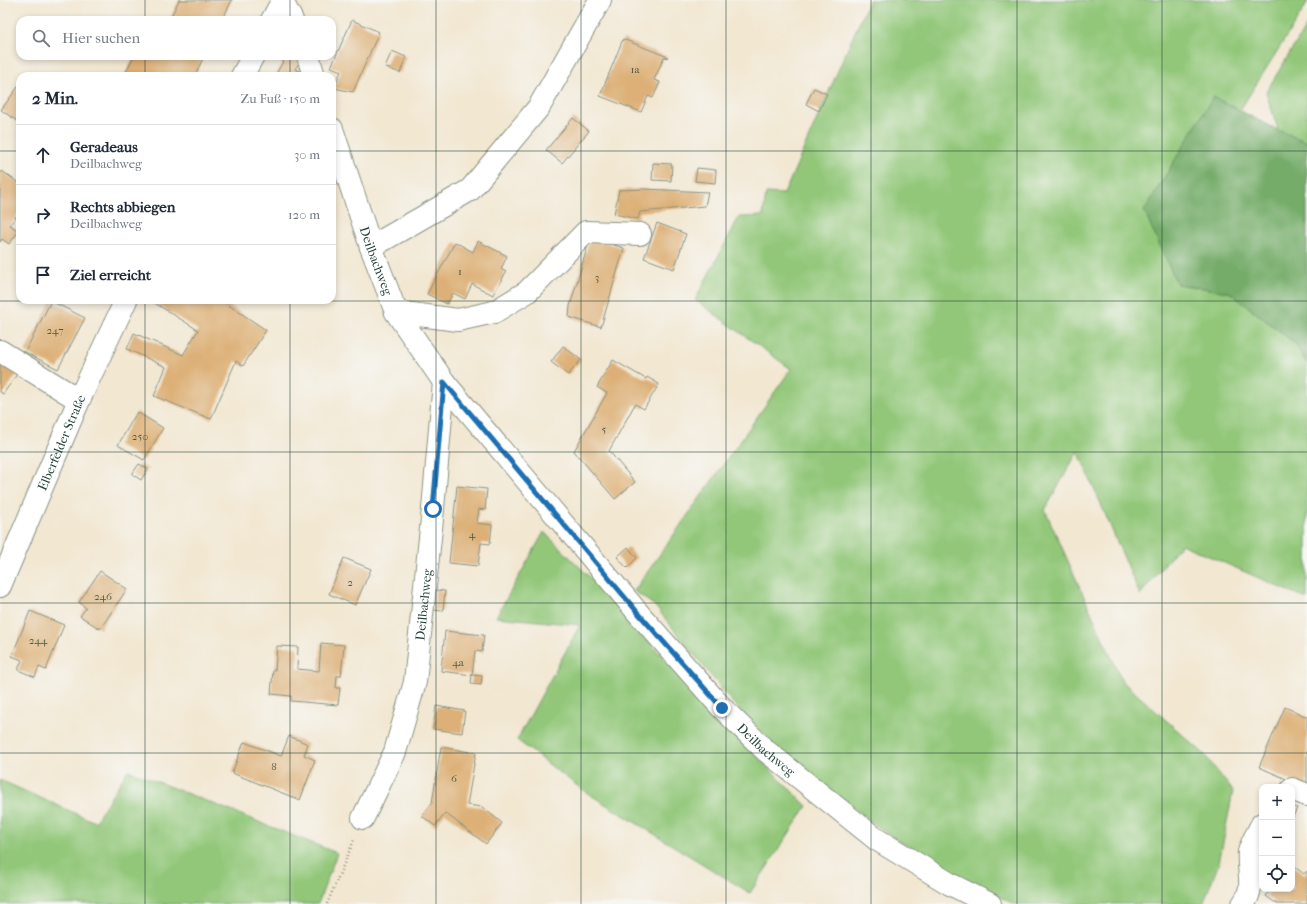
<!DOCTYPE html>
<html lang="de">
<head>
<meta charset="utf-8">
<style>
  body { margin:0; font-family:"IM FELL French Canon",serif; background:#f2f2f3; color:#1f2937 }
  .controls { position:absolute; right:12px; bottom:12px; display:grid; overflow:hidden; border-radius:8px; box-shadow:0 2px 6px #0003 }
  .controls button { width:36px; height:36px; display:grid; place-items:center; padding:0; border:0; border-bottom:1px solid #e0e1e3; background:#fff; color:#1f2937; font:20px sans-serif }
  .stop { position:absolute; width:12px; height:12px; margin:-9px; border:3px solid #1f6fb2; border-radius:50%; background:#fff }
  .stop.end { background:#1f6fb2; border-color:#fff; box-shadow:0 1px 4px #0008 }
  .list { margin:0; padding:0; list-style:none }
  h2 { display:flex; justify-content:space-between; align-items:center; height:52px; margin:0; padding:0 16px; font-size:17px }
  h2 small { font-size:13px; font-weight:400; color:#747a83 }
  .list li { display:grid; grid-template-columns:26px 1fr auto; gap:12px; align-items:center; box-sizing:border-box; height:60px; padding:0 16px; border-top:1px solid #e0e1e3 }
  .list b { display:block; font-size:15px; white-space:nowrap }
  .list p { margin:0; font-size:13px; white-space:nowrap; color:#747a83 }
  .list em { font-size:13px; font-style:normal; color:#747a83 }
  .icon { flex:none; width:22px; height:22px; fill:none; stroke:currentColor; stroke-width:2; stroke-linecap:round; stroke-linejoin:round }
  .map { position:relative; flex:none; width:1307px; height:904px; overflow:hidden }
  .search { position:absolute; background:#fff; box-shadow:0 2px 6px #0003; left:16px; top:16px; width:320px; height:44px; display:flex; align-items:center; gap:10px; box-sizing:border-box; padding:0 14px; border-radius:12px; color:#747a83; font-size:15px }
  .panel { position:absolute; background:#fff; box-shadow:0 2px 6px #0003; left:16px; top:72px; width:320px; height:232px; border-radius:12px }
  .map>svg:first-child { display:block }
  .green { fill:#92c779; stroke:#588256 }
  .forest { fill:#75ac69; stroke:#4a744e }
  .building { fill:#ddb077 }
  .lines { fill:none; stroke-linecap:round; stroke-linejoin:round }
  .minor-casing { stroke:#889282; stroke-width:24 }
  .major-casing { stroke:#889282; stroke-width:24 }
  .path { stroke:#889282; stroke-width:2.5; stroke-dasharray:1 3; stroke-linecap:butt }
  .minor { stroke:#fff; stroke-width:22 }
  .major { stroke:#fff; stroke-width:22 }
  .route { stroke:#1f6fb2; stroke-width:5 }
  .grid { fill:none; stroke:#1f3d34; stroke-width:1; stroke-opacity:0.55 }
  .labels { text-anchor:middle; dominant-baseline:central; stroke-width:3.5; stroke-linejoin:round; paint-order:stroke }
  .number-label { font-size:11px; fill:#4e5a45 }
  .street-label { font-size:13px; fill:#1f3d34; stroke:#f6f6f2 }
</style>
</head>
<body>
<div class="map">
<svg width="1307" height="904" viewBox="0 0 1307 904">
  <rect width="100%" height="100%" fill="#f6f6f2"/>
  <filter id="ink" filterUnits="userSpaceOnUse"><feTurbulence type="fractalNoise" baseFrequency=".025" numOctaves="2"/><feDisplacementMap in="SourceGraphic" scale="8" xChannelSelector="R" yChannelSelector="G"/><feConvolveMatrix kernelMatrix="1 2 1 2 8 2 1 2 1" color-interpolation-filters="sRGB"/></filter>
  <filter id="wash" filterUnits="userSpaceOnUse"><feTurbulence type="fractalNoise" baseFrequency=".012" numOctaves="4" result="noise"/><feDisplacementMap in="SourceGraphic" scale="16" xChannelSelector="R" yChannelSelector="G"/><feGaussianBlur stdDeviation="0.9" result="paint"/><feColorMatrix in="noise" values="0 0 0 0 0 0 0 0 0 0 0 0 0 0 0 0 0 1.4 0 .05"/><feComposite in="paint" operator="in"/></filter>
  <g filter="url(#wash)">
    <rect width="100%" height="100%" fill="#f2e7d1"/>
    <!-- green -->
    <g class="green">
      <polygon points="869,0 1307,0 1307,4 1240,110 1213,97 1177,284 1229,292 1295,343 1307,364 1307,599 1181,544 1140,595 1078,451 1045,510 1122,681 1203,753 1233,791 1219,863 1203,904 1014,904 968,881 886,833 773,745 733,703 655,606 634,591 791,369 695,300 739,217 763,216 766,193 784,194"/>
      <polygon points="1307,25 1307,142 1278,130 1266,92"/>
      <polygon points="544,532 602,589 715,715 807,806 750,893 584,791 517,740 580,625 496,617"/>
      <polygon points="128,770 337,853 318,904 0,904 0,780 95,822"/>
    </g>
    <!-- forest -->
    <polygon class="forest" points="1213,97 1278,130 1307,142 1307,364 1295,343 1229,292 1177,284 1144,211"/>
    <g id="blocks">
      <!-- building -->
      <g class="building">
        <polygon points="179,0 232,0 222,20 169,20"/>
        <polygon points="352,20 379,32 353,92 334,88 341,71 331,67"/>
        <polygon points="623,39 668,57 667,58 664,57 654,80 660,82 653,98 648,96 641,112 600,96"/>
        <polygon points="392,51 406,57 400,73 385,67"/>
        <polygon points="134,56 204,56 195,76 124,76"/>
        <polygon points="286,56 298,57 299,63 295,69 304,73 305,76 275,76"/>
        <polygon points="20,84 20,123 1,110"/>
        <polygon points="814,88 827,94 819,111 806,104"/>
        <polygon points="573,118 589,131 562,163 546,150"/>
        <polygon points="653,163 672,164 671,181 652,180"/>
        <polygon points="697,168 716,170 715,183 695,181"/>
        <polygon points="2,171 20,184 20,211 10,225 19,231 9,244 2,239 0,242 0,174"/>
        <polygon points="644,189 708,192 705,206 640,212 638,219 614,214 619,190"/>
        <polygon points="657,223 686,234 674,269 644,258"/>
        <polygon points="590,238 624,248 601,327 569,317 570,306"/>
        <polygon points="478,241 507,256 501,269 506,272 493,295 472,284 465,299 453,293 447,304 427,294 455,242 473,252"/>
        <polygon points="150,300 221,300 266,330 243,366 236,361 211,419 154,396 166,367 127,349 134,333 183,355 198,330"/>
        <polygon points="51,301 85,318 58,369 25,352"/>
        <polygon points="563,346 581,360 568,375 551,362"/>
        <polygon points="613,360 646,379 647,377 659,384 644,409 635,404 609,451 635,482 615,499 574,451 607,393 597,387"/>
        <polygon points="0,361 18,373 3,394 0,392"/>
        <polygon points="137,412 163,428 144,460 118,445"/>
        <polygon points="139,464 148,469 141,480 132,474"/>
        <polygon points="457,486 487,489 485,510 479,509 477,523 492,525 490,544 481,543 478,566 449,563"/>
        <polygon points="628,547 637,558 627,568 617,557"/>
        <polygon points="344,558 371,569 355,605 329,594"/>
        <polygon points="100,571 127,589 100,629 80,616 86,608 79,602"/>
        <polygon points="435,590 445,591 443,611 433,610"/>
        <polygon points="30,611 64,625 46,670 39,667 35,677 18,670 22,660 12,656"/>
        <polygon points="445,631 484,635 482,652 475,651 472,675 482,676 481,685 471,684 472,675 441,671"/>
        <polygon points="321,643 344,645 341,676 337,676 336,688 340,688 338,705 291,701 291,696 271,694 273,670 275,670 277,646 298,647 297,669 319,671"/>
        <polygon points="436,706 465,711 462,733 433,729"/>
        <polygon points="1285,707 1307,717 1307,788 1259,767"/>
        <polygon points="289,736 308,744 304,755 315,760 300,800 232,773 244,742 281,756"/>
        <polygon points="441,747 476,753 467,805 482,807 502,823 486,844 445,813 435,826 422,816 432,803"/>
        <polygon points="1292,806 1297,808 1292,819"/>
        <polygon points="1292,865 1304,874 1307,871 1307,904 1277,904 1266,896 1271,889 1292,889"/>
      </g>
    </g>
  </g>
  <g filter="url(#ink)">
    <use href="#blocks" fill-opacity="0" stroke="#889282" stroke-width="1"/>
    <g class="lines">
      <defs>
        <g id="minor">
          <polyline points="282,1 292,20"/>
          <polyline points="308,56 314,76"/>
          <path id="s1" d="M332,129L371,247L396,312L444,382L639,614L722,708L765,750L876,839L950,884L990,904"/>
          <polyline points="371,247 470,190 539,107 600,0"/>
          <polyline points="396,312 458,320 494,312 527,292 586,232 640,234"/>
          <polyline points="0,351 79,400"/>
          <polyline points="1292,789 1307,795"/>
          <path id="s2" d="M363,818L395,752L415,682L433,509L444,382"/>
          <path d="M1243,904C1256,888 1247,871 1249,852C1251,843 1258,832 1262,824"/>
        </g>
        <g id="major">
          <polyline points="272,20 283,0"/>
          <polyline points="242,76 253,56"/>
          <path id="s3" d="M0,586L79,400L126,300"/>
        </g>
      </defs>
      <!-- minor casing -->
      <use href="#minor" class="minor-casing"/>
      <!-- major casing -->
      <use href="#major" class="major-casing"/>
      <!-- path -->
      <polyline class="path" points="327,904 354,840"/>
      <!-- minor -->
      <use href="#minor" class="minor"/>
      <!-- major -->
      <use href="#major" class="major"/>
    </g>
  </g>
  <g class="lines" filter="url(#ink)">
    <!-- route -->
    <polyline class="route" points="433,509 444,382 639,614 722,708"/>
  </g>
  <!-- grid -->
  <path class="grid" d="M145,0V20M290,0V20M436,0V904M581,0V904M726,0V904M871,0V904M1017,0V904M1162,0V904M145,56V76M290,56V76M0,151H20M332,151H1307M145,300V904M290,300V904M0,301H1307M0,452H1307M0,603H1307M0,753H1307"/>
  <g class="labels">
    <!-- number labels -->
    <g class="number-label">
      <text x="635" y="69">1a</text>
      <text x="460" y="271">1</text>
      <text x="597" y="277">3</text>
      <text x="55" y="330">247</text>
      <text x="604" y="429">5</text>
      <text x="140" y="436">250</text>
      <text x="472" y="534">4</text>
      <text x="350" y="582">2</text>
      <text x="103" y="596">246</text>
      <text x="38" y="640">244</text>
      <text x="458" y="662">4a</text>
      <text x="274" y="766">8</text>
      <text x="454" y="778">6</text>
    </g>
    <!-- street labels -->
    <g class="street-label">
      <text stroke="none"><textPath href="#s1" startOffset="139">Deilbachweg</textPath></text>
      <text stroke="none"><textPath href="#s3" startOffset="156">Elberfelder Straße</textPath></text>
      <text stroke="none"><textPath href="#s2" startOffset="224">Deilbachweg</textPath></text>
      <text stroke="none"><textPath href="#s1" startOffset="768">Deilbachweg</textPath></text>
    </g>
  </g>
</svg>
<div class="controls">
<button>+</button>
<button>−</button>
<button><svg class="icon" aria-label="locate" viewBox="0 0 24 24"><circle cx="12" cy="12" r="6"/><path d="M12 2v4M12 18v4M2 12h4M18 12h4"/></svg></button>
</div>
<div class="stop" style="left:433px;top:509px"></div>
<div class="stop end" style="left:722px;top:708px"></div>
<div class="search"><svg class="icon" aria-label="search" viewBox="0 0 24 24"><circle cx="10" cy="10" r="6"/><path d="M15 15l6 6"/></svg>Hier suchen</div>
<section class="panel">
<h2>2 Min.<small>Zu Fuß · 150 m</small></h2>
<ul class="list">
<li><svg class="icon" aria-label="ahead" viewBox="0 0 24 24"><path d="M12 20V5M6 11l6-6 6 6"/></svg><div><b>Geradeaus</b><p>Deilbachweg</p></div><em>30 m</em></li>
<li><svg class="icon" aria-label="right" viewBox="0 0 24 24"><path d="M7 20v-9h11M14 6l5 5-5 5"/></svg><div><b>Rechts abbiegen</b><p>Deilbachweg</p></div><em>120 m</em></li>
<li><svg class="icon" aria-label="arrive" viewBox="0 0 24 24"><path d="M6 21V4h12l-3 4 3 4H6"/></svg><div><b>Ziel erreicht</b></div></li>
</ul>
</section>
</div>
</body>
</html>
